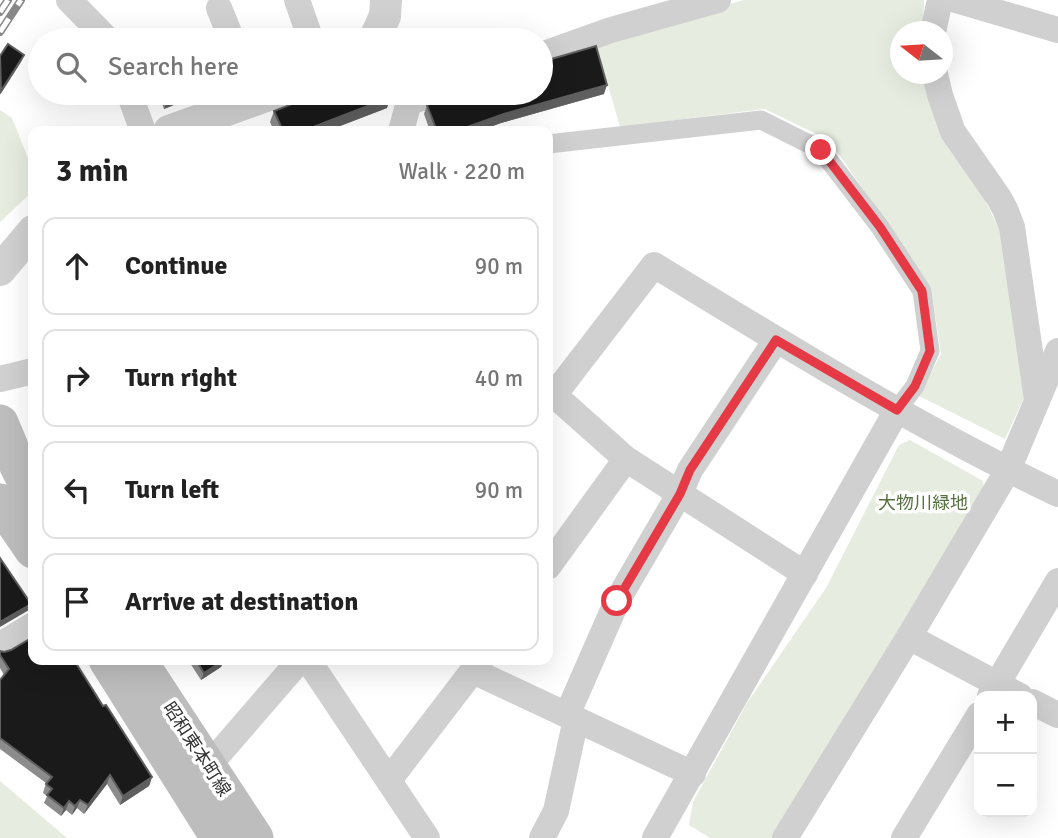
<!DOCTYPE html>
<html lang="en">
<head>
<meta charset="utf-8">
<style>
  body { margin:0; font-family:Signika,"Noto Sans JP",sans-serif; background:#f2f2f2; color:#222 }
  .controls { position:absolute; right:21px; bottom:21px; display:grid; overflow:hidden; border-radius:14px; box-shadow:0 7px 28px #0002 }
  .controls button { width:63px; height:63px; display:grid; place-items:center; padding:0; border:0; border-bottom:2px solid #e0e0e0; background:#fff; color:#222; font:35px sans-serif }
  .compass { position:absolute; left:890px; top:21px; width:63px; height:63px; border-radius:50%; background:#fff; box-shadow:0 7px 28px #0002; rotate:287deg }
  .stop { position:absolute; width:21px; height:21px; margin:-16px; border:5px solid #e63946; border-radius:50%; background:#fff }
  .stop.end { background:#e63946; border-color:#fff; box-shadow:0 2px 7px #0008 }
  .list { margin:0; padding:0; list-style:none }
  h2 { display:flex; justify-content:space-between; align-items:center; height:91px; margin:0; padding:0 28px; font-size:30px }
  h2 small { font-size:23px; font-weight:400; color:#767676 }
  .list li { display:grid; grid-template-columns:46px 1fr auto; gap:21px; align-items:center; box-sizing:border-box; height:98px; margin:0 14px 14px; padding:0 14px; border:2px solid #e0e0e0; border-radius:14px }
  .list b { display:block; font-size:26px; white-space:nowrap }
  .list em { font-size:23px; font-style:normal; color:#767676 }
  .icon { flex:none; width:38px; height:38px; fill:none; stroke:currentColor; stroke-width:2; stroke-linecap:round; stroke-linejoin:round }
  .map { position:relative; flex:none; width:1058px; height:838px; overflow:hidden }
  .search { position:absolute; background:#fff; box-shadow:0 7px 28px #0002; left:28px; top:28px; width:525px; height:77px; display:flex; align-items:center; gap:18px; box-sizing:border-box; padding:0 24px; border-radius:38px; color:#767676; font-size:26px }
  .panel { position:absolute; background:#fff; box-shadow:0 7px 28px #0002; left:28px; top:126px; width:525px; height:539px; border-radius:14px }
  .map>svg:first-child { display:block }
  .green { fill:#e6ecdf }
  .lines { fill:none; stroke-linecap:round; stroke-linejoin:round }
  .pedestrian { stroke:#d0d0d0; stroke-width:19 }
  .minor { stroke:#d0d0d0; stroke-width:26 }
  .tertiary { stroke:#d0d0d0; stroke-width:32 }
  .secondary { stroke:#bdbdbd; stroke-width:37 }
  .rail-casing { stroke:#888; stroke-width:8 }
  .rail { stroke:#fff; stroke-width:5; stroke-dasharray:16; stroke-linecap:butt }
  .wall { fill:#8c8c8c }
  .shaded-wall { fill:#5f5f5f }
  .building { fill:#1a1a1a; stroke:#5f5f5f; stroke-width:2 }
  .route { stroke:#e63946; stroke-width:9 }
  .labels { text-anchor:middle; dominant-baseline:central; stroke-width:7; stroke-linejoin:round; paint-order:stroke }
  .park-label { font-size:18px; fill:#56703f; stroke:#fff }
  .street-label { font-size:18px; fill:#333; stroke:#fff }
</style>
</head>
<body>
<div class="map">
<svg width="1058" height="838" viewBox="0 0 1058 838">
  <rect width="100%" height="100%" fill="#fff"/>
  <!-- green -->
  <g class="green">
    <polygon points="744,0 924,0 923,31 900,32 900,74 928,74 931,97 946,145 984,198 1002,235 1028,389 1005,439 919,396 941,354 931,287 829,140 765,109 620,127 597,47 707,10"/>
    <polygon points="0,110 12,118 33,171 33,191 0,222"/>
    <polygon points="910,440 983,481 985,493 777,838 710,838 689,825 693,802 747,703 826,588 899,445"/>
    <polygon points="0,781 67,838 0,838"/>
  </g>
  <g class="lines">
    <!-- pedestrian -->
    <polyline class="pedestrian" points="548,144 761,120 821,150 880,227 922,291 930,351 915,386 897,410"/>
    <!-- minor -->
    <g class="minor">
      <polyline points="69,0 108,40"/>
      <polyline points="297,0 311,40"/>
      <polyline points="956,0 1058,30"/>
      <polyline points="219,8 232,40"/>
      <polyline points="933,32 940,0"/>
      <polyline points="541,55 611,30 718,0"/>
      <polyline points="935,74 940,95 953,132 999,198 1005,209 1012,227 1037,400"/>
      <polyline points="129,93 143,131"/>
      <polyline points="409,102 437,93"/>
      <polyline points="401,131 409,102"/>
      <polyline points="0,379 33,371"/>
      <polyline points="548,393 554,395 626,459 805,574"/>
      <path d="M554,395L654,265C786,346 918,427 1058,494"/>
      <polyline points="548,567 626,459"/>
      <polyline points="909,637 1020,696"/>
      <polyline points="0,645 33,625"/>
      <polyline points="308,660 427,838"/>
      <polyline points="473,671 693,774"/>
      <polyline points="990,696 1058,581"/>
      <polyline points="1032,702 1058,715"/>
      <polyline points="567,715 617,601 680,493 690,470 776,340"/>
      <polyline points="198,778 300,660"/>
      <polyline points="389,780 481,660"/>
      <polyline points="542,838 556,811 576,719"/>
      <polyline points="655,838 897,410"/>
      <polyline points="785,838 909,637 1008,470 1058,351"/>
      <polyline points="904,838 979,715"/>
    </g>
    <!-- tertiary -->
    <g class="tertiary">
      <polyline points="374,40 385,16 386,0"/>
      <polyline points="169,131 274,93"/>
      <polyline points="0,270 33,231"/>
    </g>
    <!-- secondary -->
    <g class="secondary">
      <polyline points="0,423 18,466 33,496"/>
      <polyline points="0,502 33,550"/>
      <polyline points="107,660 219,838"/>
      <polyline points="138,660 255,838"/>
    </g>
    <defs>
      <g id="rail">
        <polyline points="0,12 8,0"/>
        <polyline points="0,32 21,0"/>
      </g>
    </defs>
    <!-- rail casing -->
    <use href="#rail" class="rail-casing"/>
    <!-- rail -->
    <use href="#rail" class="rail"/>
  </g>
  <!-- wall -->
  <g class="wall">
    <polygon points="158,93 193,93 191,98 164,109"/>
    <polygon points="604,94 501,123 479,131 430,131 424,114 427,105"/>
    <polygon points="387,108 327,131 274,131 270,122 274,111"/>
    <polygon points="33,411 33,427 31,417"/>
    <polygon points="0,651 103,706 152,777 149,786 120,805 107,784 84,814 77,808 72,815 66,810 61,816 44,803 47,796 43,793 46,783 0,749 0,680 4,675 0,668"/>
    <polygon points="188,660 224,660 221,667 201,680"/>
  </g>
  <!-- shaded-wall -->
  <g class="shaded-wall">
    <polygon points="24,55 21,62 0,95 1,91"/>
    <polygon points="607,85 604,94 501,123 479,131 456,131 504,114"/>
    <polygon points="189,93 193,93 191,98 164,109 167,102"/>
    <polygon points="391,97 387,108 327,131 303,131"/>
    <polygon points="31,604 29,610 0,627 0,622"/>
    <polygon points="224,660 221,667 201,680 204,673"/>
    <polygon points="110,775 107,784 84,814 88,805"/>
    <polygon points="152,777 149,786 120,805 123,796"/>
    <polygon points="80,800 77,808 72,815 75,806"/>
    <polygon points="69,801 66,810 61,816 64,808"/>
  </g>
  <!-- building -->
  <g class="building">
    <polygon points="8,44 24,55 1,91 0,56"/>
    <polygon points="596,46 607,85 504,114 456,131 437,131 427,105 461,93 541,93 541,62"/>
    <polygon points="163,93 189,93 167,102"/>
    <polygon points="320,93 389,93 391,97 303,131 283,131 274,111"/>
    <polygon points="0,558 31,604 0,622"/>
    <polygon points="33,637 33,660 74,660 103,706 106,705 152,777 123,796 110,775 88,805 80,800 75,806 69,801 64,808 47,795 52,789 46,784 52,777 0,738 0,680 9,669 0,655 0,651 4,652 11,650"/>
    <polygon points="196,660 224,660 204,673"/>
  </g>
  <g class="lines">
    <!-- route -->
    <polyline class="route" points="617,601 680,494 690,470 776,340 897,410 915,386 930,351 922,291 880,227 821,150"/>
  </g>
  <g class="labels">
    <!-- park labels -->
    <g class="park-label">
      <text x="923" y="503">大物川緑地</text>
    </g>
    <!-- street labels -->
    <g class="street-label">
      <text transform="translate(197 749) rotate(57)">昭和東本町線</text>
    </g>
  </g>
</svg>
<div class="controls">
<button>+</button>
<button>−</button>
</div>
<svg class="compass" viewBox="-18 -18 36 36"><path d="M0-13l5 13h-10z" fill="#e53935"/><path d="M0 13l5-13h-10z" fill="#767676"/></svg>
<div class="stop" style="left:617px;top:601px"></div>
<div class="stop end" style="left:821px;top:150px"></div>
<div class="search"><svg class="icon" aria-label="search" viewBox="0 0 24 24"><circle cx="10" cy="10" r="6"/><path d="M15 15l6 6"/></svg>Search here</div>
<section class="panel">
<h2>3 min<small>Walk · 220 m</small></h2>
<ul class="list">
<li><svg class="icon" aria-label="ahead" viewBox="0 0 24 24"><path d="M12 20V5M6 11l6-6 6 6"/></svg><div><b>Continue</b></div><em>90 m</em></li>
<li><svg class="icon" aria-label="right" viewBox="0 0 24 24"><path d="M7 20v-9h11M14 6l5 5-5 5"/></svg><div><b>Turn right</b></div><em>40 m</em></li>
<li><svg class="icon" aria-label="left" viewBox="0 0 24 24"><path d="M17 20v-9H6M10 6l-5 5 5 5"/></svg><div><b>Turn left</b></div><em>90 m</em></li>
<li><svg class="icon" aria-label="arrive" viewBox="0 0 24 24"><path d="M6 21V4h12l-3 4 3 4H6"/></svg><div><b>Arrive at destination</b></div></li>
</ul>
</section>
</div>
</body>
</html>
